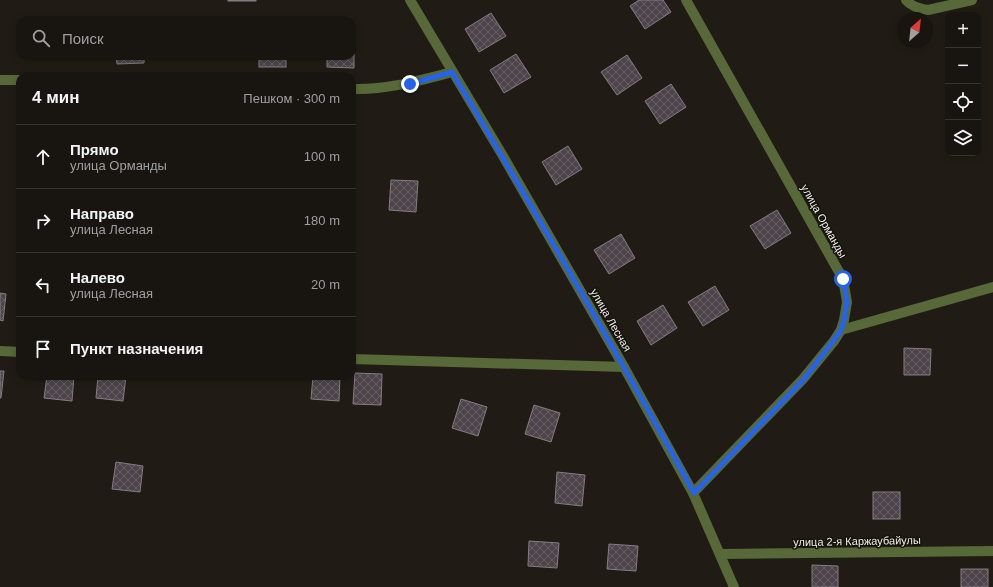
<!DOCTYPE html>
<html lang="ru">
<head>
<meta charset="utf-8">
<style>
  body { margin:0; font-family:Helvetica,sans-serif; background:#25221e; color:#f1f3f6 }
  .controls { position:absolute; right:12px; top:12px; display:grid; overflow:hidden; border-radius:8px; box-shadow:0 2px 6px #0003 }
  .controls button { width:36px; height:36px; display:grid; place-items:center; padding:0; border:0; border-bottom:1px solid #363430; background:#181510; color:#f1f3f6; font:20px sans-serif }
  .compass { position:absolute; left:897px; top:12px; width:36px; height:36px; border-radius:50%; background:#181510; box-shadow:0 2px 6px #0003; rotate:27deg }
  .stop { position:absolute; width:12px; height:12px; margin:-9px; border:3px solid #2563eb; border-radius:50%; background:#fff }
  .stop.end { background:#2563eb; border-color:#fff; box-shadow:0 1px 4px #0008 }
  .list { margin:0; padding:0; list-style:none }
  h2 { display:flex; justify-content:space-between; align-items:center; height:52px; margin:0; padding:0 16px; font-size:17px }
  h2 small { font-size:13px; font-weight:400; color:#9f9f9f }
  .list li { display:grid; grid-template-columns:26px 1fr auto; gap:12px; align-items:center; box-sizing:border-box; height:64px; padding:0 16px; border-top:1px solid #363430 }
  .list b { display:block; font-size:15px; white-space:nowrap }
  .list p { margin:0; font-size:13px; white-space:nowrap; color:#9f9f9f }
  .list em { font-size:13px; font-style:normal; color:#9f9f9f }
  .icon { flex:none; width:22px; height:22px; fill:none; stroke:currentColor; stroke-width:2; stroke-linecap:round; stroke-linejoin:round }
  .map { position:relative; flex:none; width:993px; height:587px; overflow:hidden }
  .search { position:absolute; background:#181510; box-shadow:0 2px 6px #0003; left:16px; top:16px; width:340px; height:44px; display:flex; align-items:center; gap:10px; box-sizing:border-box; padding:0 14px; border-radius:12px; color:#9f9f9f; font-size:15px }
  .panel { position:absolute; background:#181510; box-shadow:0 2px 6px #0003; left:16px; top:72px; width:340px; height:308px; border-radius:12px }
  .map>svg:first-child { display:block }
  .building { fill:url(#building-cross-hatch); stroke:#857c82 }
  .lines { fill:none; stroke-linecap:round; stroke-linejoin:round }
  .minor { stroke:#576938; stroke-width:10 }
  .route { stroke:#2563eb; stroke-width:5 }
  .labels { text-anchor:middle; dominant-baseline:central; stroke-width:3; stroke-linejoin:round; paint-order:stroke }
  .street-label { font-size:11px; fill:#f0ede9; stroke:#16130d }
</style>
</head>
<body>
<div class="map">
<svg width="993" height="587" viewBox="0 0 993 587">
  <defs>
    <pattern id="building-cross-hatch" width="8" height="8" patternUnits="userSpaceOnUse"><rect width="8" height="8" fill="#4c444a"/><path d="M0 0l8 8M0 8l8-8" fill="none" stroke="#665f64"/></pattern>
  </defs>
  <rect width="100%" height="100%" fill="#201c15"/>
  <!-- building -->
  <g class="building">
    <rect x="228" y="0" width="28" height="1"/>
    <polygon points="639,0 663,0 671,12 645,29 630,6"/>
    <polygon points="491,13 506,36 479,52 465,29"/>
    <polygon points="77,17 77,20 50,20 50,18"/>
    <polygon points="352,37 354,37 354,68 327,67 327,56 352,56"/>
    <polygon points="516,54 531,77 504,93 490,70"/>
    <polygon points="627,55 642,78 617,95 601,72"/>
    <polygon points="116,56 144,56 144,63 117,64"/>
    <rect x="259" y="56" width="27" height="11"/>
    <polygon points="671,84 686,107 660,124 645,101"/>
    <polygon points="568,146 582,169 556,185 542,162"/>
    <polygon points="391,180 418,181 416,212 389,210"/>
    <polygon points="777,210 791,233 765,249 750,226"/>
    <polygon points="621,234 635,258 609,274 594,250"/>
    <polygon points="715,286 729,310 703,326 688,302"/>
    <polygon points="0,293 6,294 3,321 0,320"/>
    <polygon points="663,305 677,328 651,345 637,321"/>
    <polygon points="904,348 931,349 930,375 904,375"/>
    <polygon points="0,371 4,371 1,398 0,398"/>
    <polygon points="355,373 382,374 381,405 353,404"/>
    <polygon points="47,376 74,376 72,401 44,398"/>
    <polygon points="98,376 126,376 123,401 96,398"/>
    <polygon points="313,376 340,376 339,401 311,399"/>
    <polygon points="461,399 487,407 478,436 452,428"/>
    <polygon points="534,405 560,413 551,442 525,434"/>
    <polygon points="116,462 143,466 140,492 112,489"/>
    <polygon points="557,472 585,475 582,506 555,503"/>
    <rect x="873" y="492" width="27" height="27"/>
    <polygon points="529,541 559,543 557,568 528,566"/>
    <polygon points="609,544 638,546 636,571 607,569"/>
    <polygon points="812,565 838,566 838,587 812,587"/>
    <rect x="961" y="569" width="27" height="18"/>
  </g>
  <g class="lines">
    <!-- minor -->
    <g class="minor">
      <polyline points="410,0 503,156 624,367 693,493 734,587"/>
      <polyline points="686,0 843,279 847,302 844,320 841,330 834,341 803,379 693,493"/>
      <path d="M906,0C911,6 921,9 928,10L972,0"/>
      <polyline points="0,80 20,80"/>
      <path d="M352,89C387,90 418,81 452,72"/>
      <polyline points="841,330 993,287"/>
      <polyline points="0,351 20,352"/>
      <polyline points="352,359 624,367"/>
      <polyline points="721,554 993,551"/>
    </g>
  </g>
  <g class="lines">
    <!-- route -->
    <path class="route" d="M410,84L452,72C535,211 616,351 694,493L804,379L834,340L841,330L844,320L847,302L843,279"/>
  </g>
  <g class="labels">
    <!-- street labels -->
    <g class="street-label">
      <text transform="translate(824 221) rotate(61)">улица Орманды</text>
      <text transform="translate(611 320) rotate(60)">улица Лесная</text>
      <text transform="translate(857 541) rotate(-1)">улица 2-я Каржаубайулы</text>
    </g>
  </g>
</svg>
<div class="controls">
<button>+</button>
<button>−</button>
<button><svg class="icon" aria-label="locate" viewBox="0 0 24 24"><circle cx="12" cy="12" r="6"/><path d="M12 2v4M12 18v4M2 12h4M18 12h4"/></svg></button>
<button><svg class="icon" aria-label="layers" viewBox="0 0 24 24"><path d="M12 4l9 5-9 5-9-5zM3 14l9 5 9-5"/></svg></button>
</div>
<svg class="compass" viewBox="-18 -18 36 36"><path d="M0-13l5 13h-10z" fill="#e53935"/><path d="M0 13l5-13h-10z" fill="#9f9f9f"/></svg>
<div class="stop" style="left:843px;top:279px"></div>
<div class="stop end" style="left:410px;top:84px"></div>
<div class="search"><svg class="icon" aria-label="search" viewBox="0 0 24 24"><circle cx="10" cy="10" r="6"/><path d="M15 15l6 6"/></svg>Поиск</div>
<section class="panel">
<h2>4 мин<small>Пешком · 300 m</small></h2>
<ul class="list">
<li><svg class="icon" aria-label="ahead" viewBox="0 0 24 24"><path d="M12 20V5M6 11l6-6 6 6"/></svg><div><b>Прямо</b><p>улица Орманды</p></div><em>100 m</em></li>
<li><svg class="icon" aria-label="right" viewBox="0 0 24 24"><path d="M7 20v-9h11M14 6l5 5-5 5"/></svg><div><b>Направо</b><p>улица Лесная</p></div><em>180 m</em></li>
<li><svg class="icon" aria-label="left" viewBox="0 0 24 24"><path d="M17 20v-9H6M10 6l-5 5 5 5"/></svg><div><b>Налево</b><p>улица Лесная</p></div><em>20 m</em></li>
<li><svg class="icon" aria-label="arrive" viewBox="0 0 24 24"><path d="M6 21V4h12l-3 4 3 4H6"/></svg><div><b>Пункт назначения</b></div></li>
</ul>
</section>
</div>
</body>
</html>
